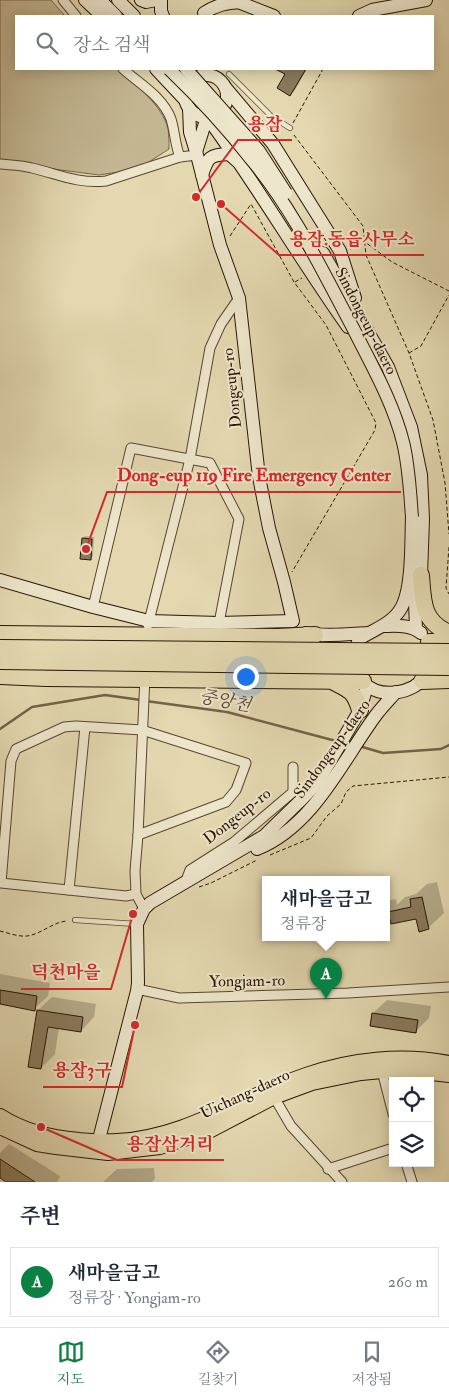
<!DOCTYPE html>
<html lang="ko">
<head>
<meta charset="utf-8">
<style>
  body { margin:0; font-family:"IM FELL Double Pica","Noto Serif KR",serif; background:#f6f6f7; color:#1f2937 }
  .controls { position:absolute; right:15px; bottom:15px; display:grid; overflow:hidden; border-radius:0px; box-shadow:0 2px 12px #0003 }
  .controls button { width:45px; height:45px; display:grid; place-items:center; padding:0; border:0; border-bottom:1px solid #e0e1e3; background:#fff; color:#1f2937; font:25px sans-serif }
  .you { position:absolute; left:245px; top:676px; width:18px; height:18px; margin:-12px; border:4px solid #fff; border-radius:50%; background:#1a73e8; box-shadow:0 0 0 8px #1a73e833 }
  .badge { display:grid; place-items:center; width:32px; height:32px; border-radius:50%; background:#0b8043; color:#fff; font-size:16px; font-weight:700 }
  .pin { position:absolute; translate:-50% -41px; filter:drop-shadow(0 1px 2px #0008) }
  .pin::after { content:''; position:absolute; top:26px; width:18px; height:15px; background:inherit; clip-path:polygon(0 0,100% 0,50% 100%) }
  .popup { position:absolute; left:262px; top:876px; width:128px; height:65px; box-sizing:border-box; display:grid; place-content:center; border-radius:0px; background:#fff; filter:drop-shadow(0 1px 4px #0005); font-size:16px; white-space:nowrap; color:#747a83 }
  .popup b { font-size:19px; color:#1f2937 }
  .popup::after { content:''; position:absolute; left:50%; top:100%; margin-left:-10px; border:10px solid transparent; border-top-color:#fff }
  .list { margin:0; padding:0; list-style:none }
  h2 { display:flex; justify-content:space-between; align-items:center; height:65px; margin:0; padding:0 20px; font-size:21px }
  h2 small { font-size:16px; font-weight:400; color:#747a83 }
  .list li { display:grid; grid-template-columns:32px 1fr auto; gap:15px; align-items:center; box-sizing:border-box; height:70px; margin:0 10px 10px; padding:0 10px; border:1px solid #e0e1e3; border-radius:0px }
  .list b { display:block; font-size:19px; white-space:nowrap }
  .list p { margin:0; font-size:16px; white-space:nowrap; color:#747a83 }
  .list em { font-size:16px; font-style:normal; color:#747a83 }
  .icon { flex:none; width:28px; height:28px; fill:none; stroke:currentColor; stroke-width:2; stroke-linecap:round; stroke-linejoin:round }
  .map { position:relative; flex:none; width:449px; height:1182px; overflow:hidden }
  .search { position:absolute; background:#fff; box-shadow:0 2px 12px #0003; left:15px; right:15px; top:15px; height:55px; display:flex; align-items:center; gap:12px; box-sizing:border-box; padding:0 18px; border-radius:0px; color:#747a83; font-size:19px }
  .sheet { height:145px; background:#fff }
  nav { display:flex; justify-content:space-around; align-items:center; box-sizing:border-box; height:70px; border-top:1px solid #e0e1e3; background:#fff; font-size:14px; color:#747a83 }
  nav a { display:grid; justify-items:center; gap:2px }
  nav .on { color:#0b8043 }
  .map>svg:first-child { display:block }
  .green { fill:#c3b793; stroke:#76664b }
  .shadow { fill:#0003 }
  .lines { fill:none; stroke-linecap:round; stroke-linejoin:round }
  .stream { stroke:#736247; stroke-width:2.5 }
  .building { fill:#8a7a5d; stroke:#291503 }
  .lane-casing { stroke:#58462e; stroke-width:6 }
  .street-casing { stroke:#58462e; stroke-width:11 }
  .secondary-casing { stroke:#291503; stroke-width:14 }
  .primary-casing { stroke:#291503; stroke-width:16 }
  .highway-casing { stroke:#291503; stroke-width:18 }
  .path { stroke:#291503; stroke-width:1; stroke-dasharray:4 2.5; stroke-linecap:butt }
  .lane { stroke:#ede6cc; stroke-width:4.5 }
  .street { stroke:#ede6cc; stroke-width:9 }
  .secondary { stroke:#ede6cc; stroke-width:12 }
  .primary { stroke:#e3d8b0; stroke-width:14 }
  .highway { stroke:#e3d8b0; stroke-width:16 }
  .secondary-bridge-casing { stroke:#291503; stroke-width:14; stroke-linecap:butt }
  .highway-bridge-casing { stroke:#291503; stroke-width:18; stroke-linecap:butt }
  .secondary-bridge { stroke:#ede6cc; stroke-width:12 }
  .highway-bridge { stroke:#e3d8b0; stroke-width:16 }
  .labels { text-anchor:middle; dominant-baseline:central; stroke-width:4; stroke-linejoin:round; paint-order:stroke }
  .street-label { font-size:16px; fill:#291503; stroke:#ede6cc }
  .water-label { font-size:18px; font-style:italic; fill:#5a4931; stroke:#ede6cc }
  .leader { fill:none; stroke:#d62828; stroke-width:2 }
  .callout-dot { fill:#d62828; stroke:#ede6cc; stroke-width:2 }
  .callout-label { font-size:18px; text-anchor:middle; font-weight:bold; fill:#d62828; stroke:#ede6cc; stroke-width:4; stroke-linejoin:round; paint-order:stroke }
</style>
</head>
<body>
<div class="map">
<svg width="449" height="1182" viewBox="0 0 449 1182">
  <rect width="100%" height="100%" fill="#e3d8b0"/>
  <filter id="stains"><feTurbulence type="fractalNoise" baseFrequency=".004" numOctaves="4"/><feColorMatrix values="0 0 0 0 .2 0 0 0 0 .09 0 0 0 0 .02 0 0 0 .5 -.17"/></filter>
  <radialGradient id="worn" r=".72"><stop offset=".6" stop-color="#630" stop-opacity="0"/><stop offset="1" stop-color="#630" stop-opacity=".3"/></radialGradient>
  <!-- green -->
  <path class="green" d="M0,0H51L65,16H16V69H118C136,86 162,104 168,129C169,135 169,142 169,149L138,169L99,175L0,162Z"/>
  <!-- shadow -->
  <g class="shadow">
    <polygon points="277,69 307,69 295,90 290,95 286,74"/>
    <polygon points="85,536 94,537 93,556 91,559 83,538"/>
    <polygon points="437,882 444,913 428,928 417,917 391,918 386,923 386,901 396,899 397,905 405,897 416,894 427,884"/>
    <polygon points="0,974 50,983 48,996 34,1009 0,1003"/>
    <polygon points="52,997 96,1004 94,1017 81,1031 59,1027 55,1054 41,1068 38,1010"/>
    <polygon points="387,1000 431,1006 429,1018 415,1032 373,1013"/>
    <polygon points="9,1144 60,1176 57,1182 8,1182 0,1177 0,1153"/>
    <polygon points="154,1168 155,1179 152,1182 103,1182 117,1169"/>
  </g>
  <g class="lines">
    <!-- stream -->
    <g class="stream">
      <polyline points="146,701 227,712 336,741"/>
      <polyline points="0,729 32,707 105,695 141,700"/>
      <polyline points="359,746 383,753 441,749 449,745"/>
    </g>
  </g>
  <!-- building -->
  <g class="building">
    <polygon points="275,69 306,69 290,96 277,88 285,74"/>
    <polygon points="82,538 92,539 91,560 80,559"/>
    <polygon points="422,897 429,929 419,932 416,919 391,924 388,912 411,907 410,899"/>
    <polygon points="0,990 37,996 35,1011 0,1004"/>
    <polygon points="37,1010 83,1017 81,1032 48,1027 41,1069 28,1067"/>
    <polygon points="372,1013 418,1020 416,1033 370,1026"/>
    <polygon points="0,1159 35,1182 6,1182 0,1178"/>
  </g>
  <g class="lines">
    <defs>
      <g id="lane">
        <polyline points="229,74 271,116 290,128"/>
        <polyline points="75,920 136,924"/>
      </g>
      <g id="street">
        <polyline points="63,0 76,16"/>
        <path d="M123,69C140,84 163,97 171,119C175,132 175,145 180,157"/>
        <path d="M0,164C10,165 22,165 32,168C58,174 77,184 106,181L180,157L197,155"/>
        <polyline points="93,607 131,448 210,463 239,519 219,623"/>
        <polyline points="148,625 190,459 210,348 221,324 239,298"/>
        <polyline points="185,883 190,870 234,842 293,792 293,767"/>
        <polyline points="69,890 85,727"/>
        <polyline points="136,894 126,896 1,883 11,761 16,749 64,727 76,726 142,730 246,763 236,790 226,802 138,835"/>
        <polyline points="144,909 136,894 135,871 138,835 145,676"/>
        <polyline points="137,989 179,998 348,993 449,987"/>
        <polyline points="382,1071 393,1114"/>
        <polyline points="274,1097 291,1126 342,1182"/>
        <polyline points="406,1163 412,1182"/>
        <polyline points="328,1169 393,1148"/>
      </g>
      <g id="secondary">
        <polyline points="85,0 102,16"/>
        <polyline points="100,0 116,16"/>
        <polyline points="118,0 134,16"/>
        <polyline points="141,0 146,2 156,0"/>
        <polyline points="161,0 161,11 163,16"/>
        <polyline points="233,0 274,16"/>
        <path d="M204,13C216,5 226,3 241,2"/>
        <polyline points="359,16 372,10 426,0"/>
        <polyline points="156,69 186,101"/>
        <circle cx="206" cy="96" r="21"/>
        <polyline points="225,87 273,144 303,192 340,251 355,298"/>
        <path d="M207,117C257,185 299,258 348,327"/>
        <polyline points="196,152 207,117"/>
        <path d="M202,175C208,157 209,155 229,154L237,161"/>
        <polyline points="323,253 388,367 411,427 421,475 423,519 421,575 415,602 416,629"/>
        <polyline points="0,580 93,607 149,621 219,623 293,621 284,582 269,528 259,477 239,298 220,245 197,155 190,132 189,108"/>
        <path d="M383,626C395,626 410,624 421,633"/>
        <path d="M306,633C326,637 348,634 368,633"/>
        <path d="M353,657L359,639C373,630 391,624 400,610C413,591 411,540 412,517"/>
        <path d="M363,682C380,700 413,694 427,675"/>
        <path d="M257,849C314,826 342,761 376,715C382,707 389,700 396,692"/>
        <polyline points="96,1151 137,991 138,983 137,924 144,909 150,903 264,836 300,801 318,782 360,710 367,686"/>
      </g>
      <g id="primary">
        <path d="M0,1116C25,1132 50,1137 79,1140C92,1141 104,1142 117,1141C185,1138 244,1096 306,1075C351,1059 402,1054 449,1063"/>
        <polyline points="0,1127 37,1144 56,1147 108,1153 160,1147 211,1130 274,1097 312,1083 361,1073 382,1071 423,1072 449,1075"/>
      </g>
      <g id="highway">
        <path d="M421,575C423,602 422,621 449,633"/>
        <polyline points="0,634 278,637 315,635"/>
        <polyline points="429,642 449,642"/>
        <polyline points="0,676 46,678 363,681"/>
        <polyline points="422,681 449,680"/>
        <path d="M334,682C351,691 354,691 360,710"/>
      </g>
    </defs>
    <!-- lane casing -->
    <use href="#lane" class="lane-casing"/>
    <!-- street casing -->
    <use href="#street" class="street-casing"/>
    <!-- secondary casing -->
    <use href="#secondary" class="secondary-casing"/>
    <!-- primary casing -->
    <use href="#primary" class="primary-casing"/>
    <!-- highway casing -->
    <use href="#highway" class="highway-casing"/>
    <!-- path -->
    <g class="path">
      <polyline points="293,123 323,69"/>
      <polyline points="294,135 363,226 366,255 409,353 433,420 445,483 449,534"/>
      <polyline points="230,236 251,204 294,282 326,325 376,423 375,430 292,572"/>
      <polyline points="350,249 365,242 392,262 449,291"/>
      <polyline points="295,282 302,278"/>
      <polyline points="409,353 421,346 449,295"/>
      <polyline points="449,547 446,588 449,594"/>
      <polyline points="270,855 311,838 327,816 341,804 346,792 353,786 449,777"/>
      <polyline points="199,887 211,883 257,860"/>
      <path d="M0,931C8,933 19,937 27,936C42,934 54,921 68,921"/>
    </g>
    <!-- lane -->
    <use href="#lane" class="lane"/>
    <!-- street -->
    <use href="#street" class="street"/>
    <!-- secondary -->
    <use href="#secondary" class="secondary"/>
    <!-- primary -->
    <use href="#primary" class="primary"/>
    <!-- highway -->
    <use href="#highway" class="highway"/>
    <defs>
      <g id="secondary-bridge">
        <path d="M169,69C198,97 226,127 251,159C293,209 322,270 353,328C371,364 393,402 403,442C409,466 410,492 412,517"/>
        <polyline points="186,69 259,151 286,193"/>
      </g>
      <g id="highway-bridge">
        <polyline points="0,648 449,652"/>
        <polyline points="0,661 449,667"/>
      </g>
    </defs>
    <!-- secondary-bridge casing -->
    <use href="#secondary-bridge" class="secondary-bridge-casing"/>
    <!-- highway-bridge casing -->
    <use href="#highway-bridge" class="highway-bridge-casing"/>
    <!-- secondary-bridge -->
    <use href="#secondary-bridge" class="secondary-bridge"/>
    <!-- highway-bridge -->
    <use href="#highway-bridge" class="highway-bridge"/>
  </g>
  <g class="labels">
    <!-- street labels -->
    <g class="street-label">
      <text transform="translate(366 321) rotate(63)">Sindongeup-daero</text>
      <text transform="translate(232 388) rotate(-96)">Dongeup-ro</text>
      <text transform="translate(332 749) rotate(-54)">Sindongeup-daero</text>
      <text transform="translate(237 816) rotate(-38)">Dongeup-ro</text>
      <text transform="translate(247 981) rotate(-1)">Yongjam-ro</text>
      <text transform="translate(245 1094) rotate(-25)">Uichang-daero</text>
    </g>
    <!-- water labels -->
    <g class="water-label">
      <text transform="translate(225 701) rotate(11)">중앙천</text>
    </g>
  </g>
  <!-- callouts -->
  <path class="leader" d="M196 197L238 140H292M221 204L279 255H424M86 549L107 492H401M133 914L111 989H21M135 1025L122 1087H43M41 1127L117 1160H224"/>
  <g class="callout-dot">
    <circle cx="196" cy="197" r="5"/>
    <circle cx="221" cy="204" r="5"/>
    <circle cx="86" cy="549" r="5"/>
    <circle cx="133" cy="914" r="5"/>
    <circle cx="135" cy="1025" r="5"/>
    <circle cx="41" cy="1127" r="5"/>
  </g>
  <g class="callout-label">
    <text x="265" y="130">용잠</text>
    <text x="352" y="245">용잠.동읍사무소</text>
    <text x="254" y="481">Dong-eup 119 Fire Emergency Center</text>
    <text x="66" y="978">덕천마을</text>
    <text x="82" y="1076">용잠3구</text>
    <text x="170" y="1150">용잠삼거리</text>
  </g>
  <rect width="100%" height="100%" filter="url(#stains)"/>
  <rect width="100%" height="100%" fill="url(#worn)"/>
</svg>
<div class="controls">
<button><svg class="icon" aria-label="locate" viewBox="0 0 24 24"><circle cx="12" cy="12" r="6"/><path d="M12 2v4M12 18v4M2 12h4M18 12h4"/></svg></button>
<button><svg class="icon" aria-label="layers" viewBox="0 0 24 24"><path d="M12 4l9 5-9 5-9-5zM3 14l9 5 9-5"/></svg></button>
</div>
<div class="you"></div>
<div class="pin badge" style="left:326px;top:999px">A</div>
<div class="popup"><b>새마을금고</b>정류장</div>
<div class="search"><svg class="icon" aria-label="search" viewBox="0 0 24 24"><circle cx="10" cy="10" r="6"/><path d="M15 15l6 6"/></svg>장소 검색</div>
</div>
<section class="sheet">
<h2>주변<small></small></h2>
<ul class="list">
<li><span class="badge">A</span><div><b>새마을금고</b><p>정류장 · Yongjam-ro</p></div><em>260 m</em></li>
</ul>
</section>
<nav>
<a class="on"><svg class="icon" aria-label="map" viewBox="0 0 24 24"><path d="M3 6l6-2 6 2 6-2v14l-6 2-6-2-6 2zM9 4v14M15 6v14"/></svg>지도</a>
<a><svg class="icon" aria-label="directions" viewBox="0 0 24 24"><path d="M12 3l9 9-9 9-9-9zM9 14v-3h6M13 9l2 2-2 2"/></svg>길찾기</a>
<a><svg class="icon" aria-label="saved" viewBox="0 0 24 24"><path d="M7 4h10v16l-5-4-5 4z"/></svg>저장됨</a>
</nav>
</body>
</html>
